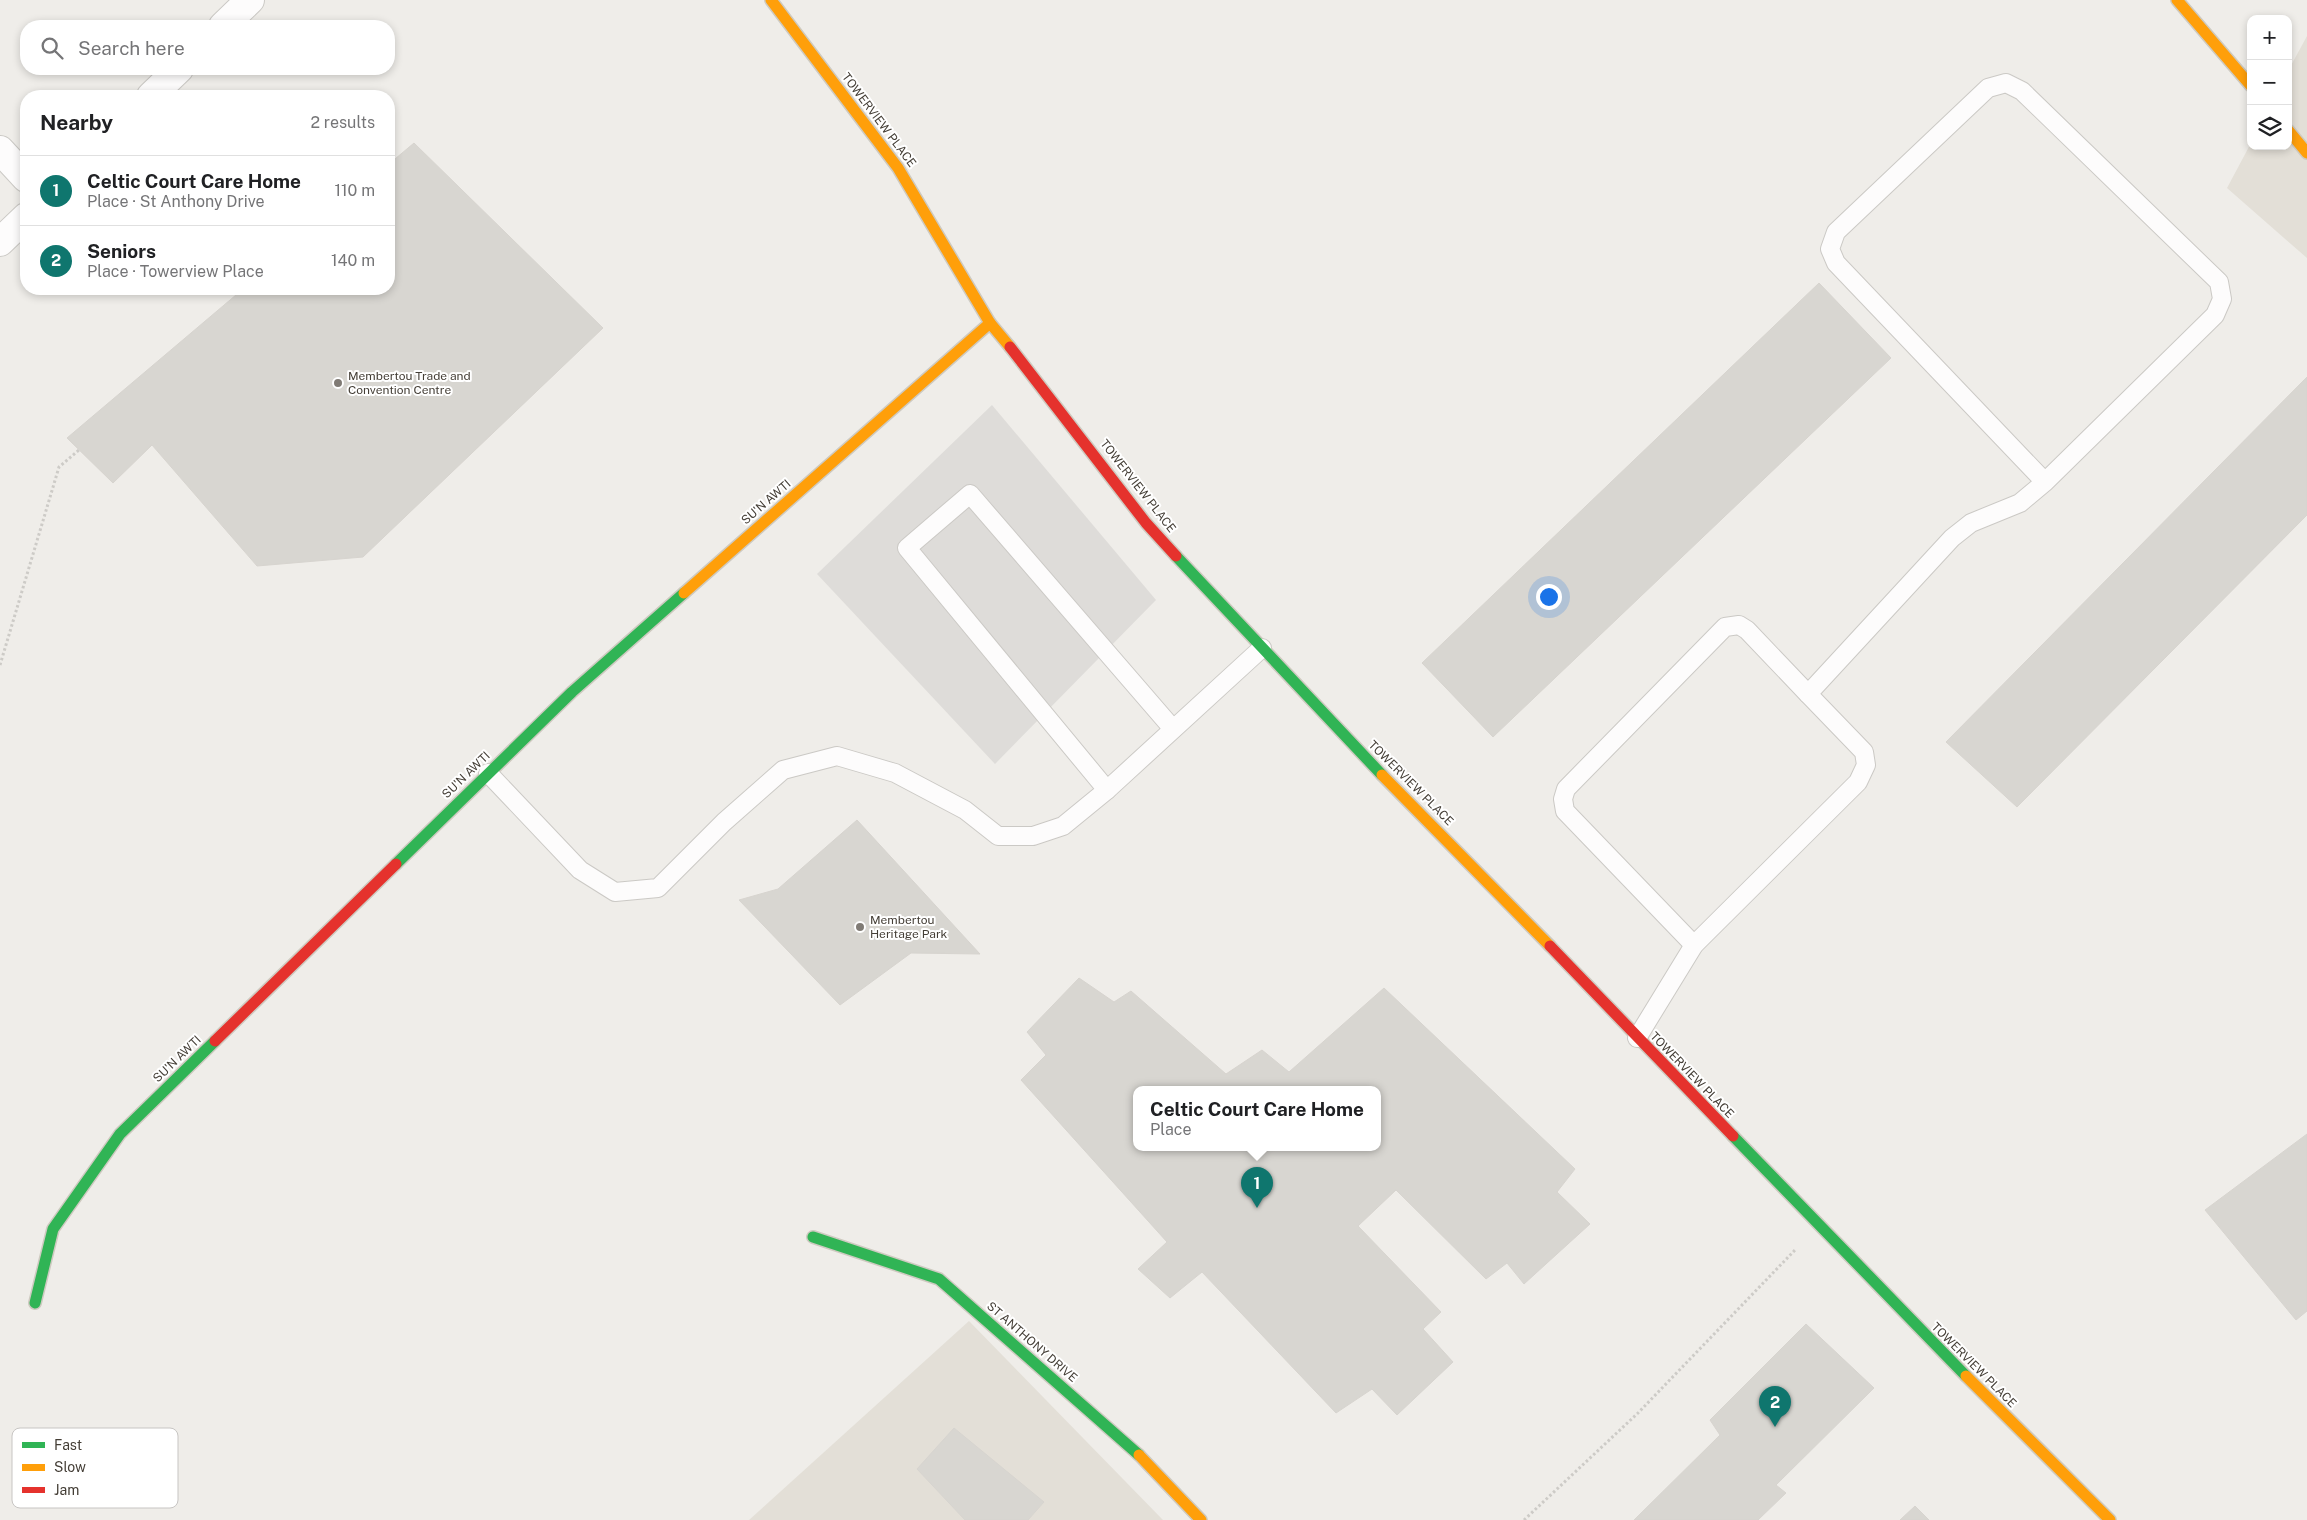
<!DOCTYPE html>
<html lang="en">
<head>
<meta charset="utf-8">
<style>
  body { margin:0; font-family:"Public Sans",sans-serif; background:#f6f6f6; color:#202124 }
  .controls { position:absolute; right:15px; top:15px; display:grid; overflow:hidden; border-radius:10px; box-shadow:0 2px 8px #0003 }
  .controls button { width:45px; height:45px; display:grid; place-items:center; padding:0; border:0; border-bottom:1px solid #e0e0e0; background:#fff; color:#202124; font:25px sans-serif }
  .you { position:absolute; left:1548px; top:596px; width:18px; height:18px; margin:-12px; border:4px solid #fff; border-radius:50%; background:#1a73e8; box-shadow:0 0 0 8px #1a73e833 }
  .badge { display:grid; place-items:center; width:32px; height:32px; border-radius:50%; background:#0f766e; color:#fff; font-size:16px; font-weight:700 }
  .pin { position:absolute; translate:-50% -41px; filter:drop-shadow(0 1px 2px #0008) }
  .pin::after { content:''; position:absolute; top:26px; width:18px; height:15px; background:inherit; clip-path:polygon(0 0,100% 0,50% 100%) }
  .popup { position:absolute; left:1133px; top:1086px; width:248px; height:65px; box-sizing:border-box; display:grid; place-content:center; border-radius:10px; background:#fff; filter:drop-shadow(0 1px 4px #0005); font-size:16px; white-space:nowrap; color:#757577 }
  .popup b { font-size:19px; color:#202124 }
  .popup::after { content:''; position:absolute; left:50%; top:100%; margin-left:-10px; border:10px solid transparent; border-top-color:#fff }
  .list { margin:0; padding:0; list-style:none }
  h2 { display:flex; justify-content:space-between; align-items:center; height:65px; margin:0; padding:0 20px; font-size:21px }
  h2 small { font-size:16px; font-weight:400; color:#757577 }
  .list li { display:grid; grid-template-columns:32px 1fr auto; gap:15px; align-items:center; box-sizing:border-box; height:70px; padding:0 20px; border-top:1px solid #e0e0e0 }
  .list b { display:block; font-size:19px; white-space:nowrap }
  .list p { margin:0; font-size:16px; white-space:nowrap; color:#757577 }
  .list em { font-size:16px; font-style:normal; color:#757577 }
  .icon { flex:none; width:28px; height:28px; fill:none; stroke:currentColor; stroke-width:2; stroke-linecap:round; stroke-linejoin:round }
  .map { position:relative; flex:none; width:2307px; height:1520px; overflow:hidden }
  .search { position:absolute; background:#fff; box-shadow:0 2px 8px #0003; left:20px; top:20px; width:375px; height:55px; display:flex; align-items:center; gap:12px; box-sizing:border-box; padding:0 18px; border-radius:20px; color:#757577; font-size:19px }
  .panel { position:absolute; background:#fff; box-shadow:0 2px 8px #0003; left:20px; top:90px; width:375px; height:205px; border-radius:20px }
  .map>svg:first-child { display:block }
  .residential { fill:#e3dfd7 }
  .parking { fill:#dedcd9 }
  .building { fill:#d8d6d1; stroke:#d7d4cf; fill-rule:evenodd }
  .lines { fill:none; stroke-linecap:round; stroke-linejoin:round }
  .lane-casing { stroke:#cbc9c5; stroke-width:20 }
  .street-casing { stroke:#cbc9c5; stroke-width:30 }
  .fast-casing { stroke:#cecac0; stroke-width:14 }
  .slow-casing { stroke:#cecac0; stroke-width:14 }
  .jam-casing { stroke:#cecac0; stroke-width:14 }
  .path { stroke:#cdcbc7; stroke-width:3; stroke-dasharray:2.5 2.5; stroke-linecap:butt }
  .lane { stroke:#fdfcfc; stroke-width:18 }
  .street { stroke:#fdfcfc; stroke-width:28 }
  .fast { stroke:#30b455; stroke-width:11 }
  .slow { stroke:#ff9f0a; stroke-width:11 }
  .jam { stroke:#e5322d; stroke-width:11 }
  .poi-dot { fill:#807b75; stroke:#fff; stroke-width:2 }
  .labels { text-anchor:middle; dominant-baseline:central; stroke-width:4; stroke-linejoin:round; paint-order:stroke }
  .street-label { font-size:12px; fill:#443e36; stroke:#fff }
  .poi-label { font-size:12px; fill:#443e36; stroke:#fff; text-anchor:start }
  .key { fill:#fff; stroke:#c7c5c3; stroke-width:1 }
  .key-label { font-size:14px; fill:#443e36 }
</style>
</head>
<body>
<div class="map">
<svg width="2307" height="1520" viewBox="0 0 2307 1520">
  <rect width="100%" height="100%" fill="#efede9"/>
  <!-- residential -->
  <g class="residential">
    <polygon points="2307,36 2307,258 2227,188 2251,143 2251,146 2288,146 2288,71"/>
    <polygon points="969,1321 1163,1520 749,1520"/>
  </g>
  <!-- parking -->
  <polygon class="parking" points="992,405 1156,600 995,764 817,574"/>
  <!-- building -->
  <g class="building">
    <polygon points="414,143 603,328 363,557 257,566 152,445 113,483 67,438 243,289 389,289 389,164"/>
    <polygon points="1819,283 1891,358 1493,737 1422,663"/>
    <polygon points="2307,377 2307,515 2017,807 1946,742"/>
    <polygon points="857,820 980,954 911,953 840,1005 739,900 778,889"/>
    <path d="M1079,978L1114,1002L1131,991L1226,1074L1262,1050L1289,1072L1384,988L1575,1169L1557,1192L1590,1224L1524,1284L1507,1263L1486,1279L1396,1190L1358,1226L1441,1312L1423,1329L1453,1362L1397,1415L1372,1389L1336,1413L1202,1272L1170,1298L1138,1269L1167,1242L1021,1080L1046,1055L1027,1032ZM1137,1089H1377V1147H1137Z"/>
    <polygon points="2307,1134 2307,1311 2296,1320 2205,1210"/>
    <polygon points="1806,1324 1874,1388 1776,1485 1786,1493 1758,1520 1634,1520 1720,1435 1710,1420"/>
    <polygon points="954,1428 1044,1502 1028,1520 965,1520 917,1469"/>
    <polygon points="1915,1506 1929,1520 1900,1520"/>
  </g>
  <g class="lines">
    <defs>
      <g id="lane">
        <polyline points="488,773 580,870 615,892 658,888 724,822 783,770 837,756 895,773 965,810 998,836 1033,836 1063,826 1107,790 1262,648"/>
        <polyline points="1107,790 907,548 970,494 1173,729"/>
        <polyline points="1694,945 1565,811 1563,799 1566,789 1725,627 1739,625 1747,630 1808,694"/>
        <polyline points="1637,1038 1694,945 1858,782 1866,765 1864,752 1808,694 1952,538 1971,523 2020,503 2045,482 2215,315 2222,299 2219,282 2022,91 2006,83 1988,88 1836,232 1830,249 1836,263 2045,482"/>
      </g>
      <g id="street">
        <polyline points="223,26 250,0"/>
        <polyline points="151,96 179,69"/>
        <polyline points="0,150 26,178"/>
        <polyline points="0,242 26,217"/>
      </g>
      <g id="fast">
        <polyline points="1176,556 1382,775"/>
        <polyline points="396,864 572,692 684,593"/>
        <polyline points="1733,1136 1966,1376"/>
        <polyline points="813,1237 939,1279 1139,1455"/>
        <polyline points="35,1303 53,1229 120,1134 215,1041"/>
      </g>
      <g id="slow">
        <polyline points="771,0 898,168 990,323 1010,347"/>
        <polyline points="2177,0 2251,86"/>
        <polyline points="2288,130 2307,153"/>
        <polyline points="684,593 990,323"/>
        <polyline points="1382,775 1550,946"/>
        <polyline points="1966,1376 2110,1520"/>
        <polyline points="1139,1455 1201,1520"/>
      </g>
      <g id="jam">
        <polyline points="1010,347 1146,523 1176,556"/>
        <polyline points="1550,946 1733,1136"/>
        <polyline points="215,1041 396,864"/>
      </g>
    </defs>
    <!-- lane casing -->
    <use href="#lane" class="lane-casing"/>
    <!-- street casing -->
    <use href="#street" class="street-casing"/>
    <!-- fast casing -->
    <use href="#fast" class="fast-casing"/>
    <!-- slow casing -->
    <use href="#slow" class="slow-casing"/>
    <!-- jam casing -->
    <use href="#jam" class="jam-casing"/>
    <!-- path -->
    <g class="path">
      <polyline points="0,665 59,467 79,450"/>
      <polyline points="1524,1520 1638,1413 1795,1250"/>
    </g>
    <!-- lane -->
    <use href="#lane" class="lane"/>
    <!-- street -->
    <use href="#street" class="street"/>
    <!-- fast -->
    <use href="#fast" class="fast"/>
    <!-- slow -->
    <use href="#slow" class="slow"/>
    <!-- jam -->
    <use href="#jam" class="jam"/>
  </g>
  <!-- markers -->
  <g class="poi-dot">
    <circle cx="338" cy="383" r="5"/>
    <circle cx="860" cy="927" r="5"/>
  </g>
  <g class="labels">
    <!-- street labels -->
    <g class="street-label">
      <text transform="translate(879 120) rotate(53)">TOWERVIEW PLACE</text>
      <text transform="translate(1138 486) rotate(52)">TOWERVIEW PLACE</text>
      <text transform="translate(766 502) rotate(-41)">SU'N AWTI</text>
      <text transform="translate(466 775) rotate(-44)">SU'N AWTI</text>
      <text transform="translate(1411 783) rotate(45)">TOWERVIEW PLACE</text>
      <text transform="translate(177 1059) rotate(-44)">SU'N AWTI</text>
      <text transform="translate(1692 1075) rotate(46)">TOWERVIEW PLACE</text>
      <text transform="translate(1032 1342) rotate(41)">ST ANTHONY DRIVE</text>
      <text transform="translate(1974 1365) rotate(45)">TOWERVIEW PLACE</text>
    </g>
    <!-- poi labels -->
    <g class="poi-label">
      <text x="348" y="376">Membertou Trade and<tspan x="348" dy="14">Convention Centre</tspan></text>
      <text x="870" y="920">Membertou<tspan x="870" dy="14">Heritage Park</tspan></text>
    </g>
  </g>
  <!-- legend -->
  <rect x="12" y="1428" width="166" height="80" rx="8" class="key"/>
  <rect x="22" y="1442" width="23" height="6" fill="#30b455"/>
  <rect x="22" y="1464" width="23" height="7" fill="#ff9f0a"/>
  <rect x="22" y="1487" width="23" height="6" fill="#e5322d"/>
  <g class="key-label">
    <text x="54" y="1450">Fast</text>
    <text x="54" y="1472">Slow</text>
    <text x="54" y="1495">Jam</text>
  </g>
</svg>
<div class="controls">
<button>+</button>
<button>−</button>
<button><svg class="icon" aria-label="layers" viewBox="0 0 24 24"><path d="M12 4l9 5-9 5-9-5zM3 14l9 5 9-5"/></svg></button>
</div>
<div class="you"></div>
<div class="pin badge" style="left:1257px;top:1208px">1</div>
<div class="popup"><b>Celtic Court Care Home</b>Place</div>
<div class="pin badge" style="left:1775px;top:1427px">2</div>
<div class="search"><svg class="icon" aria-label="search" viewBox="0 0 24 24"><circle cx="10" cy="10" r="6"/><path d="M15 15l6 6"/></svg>Search here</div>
<section class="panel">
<h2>Nearby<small>2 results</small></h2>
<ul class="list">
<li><span class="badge">1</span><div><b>Celtic Court Care Home</b><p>Place · St Anthony Drive</p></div><em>110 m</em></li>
<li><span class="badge">2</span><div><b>Seniors</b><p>Place · Towerview Place</p></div><em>140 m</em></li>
</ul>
</section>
</div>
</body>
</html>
